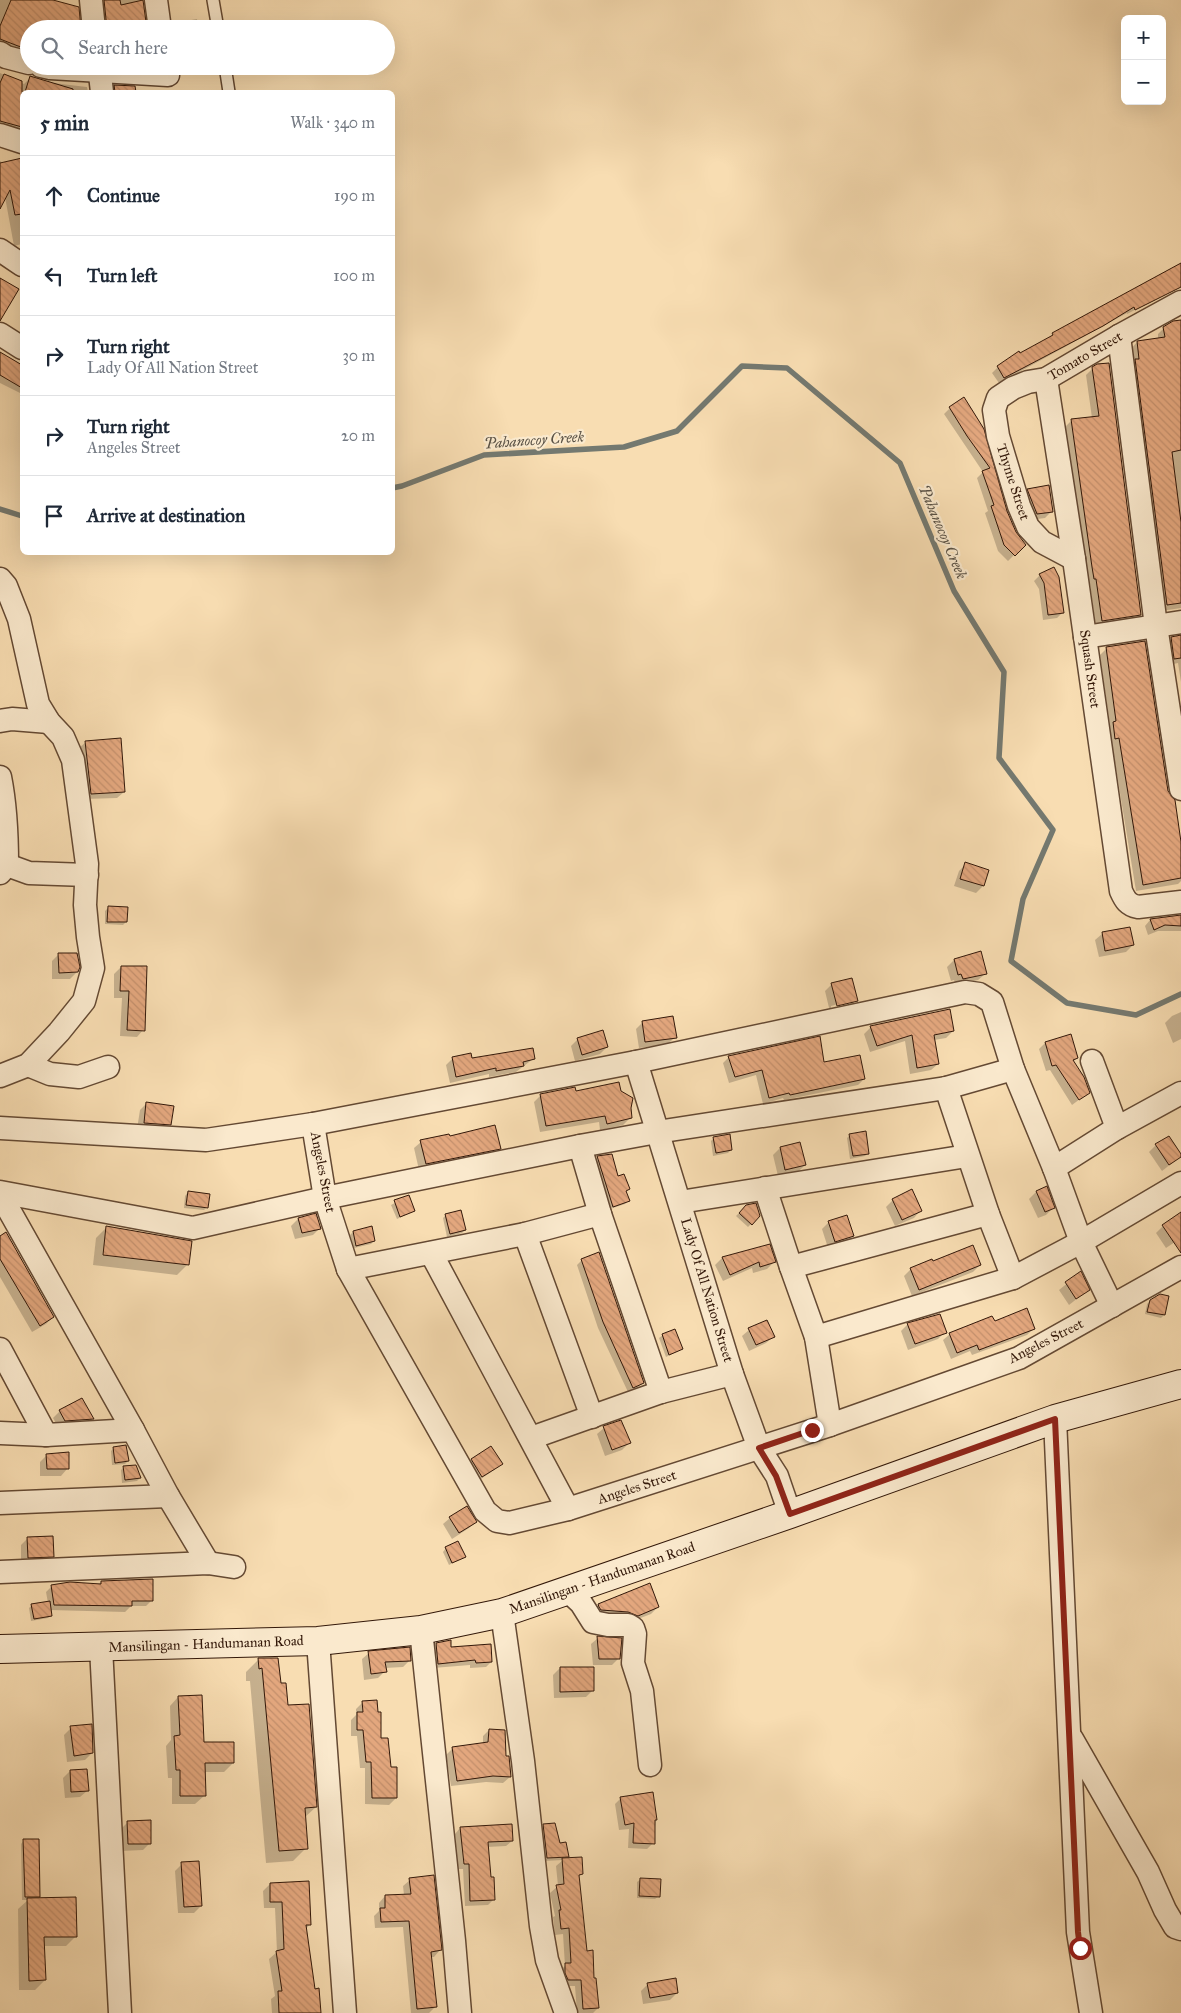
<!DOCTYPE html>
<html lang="en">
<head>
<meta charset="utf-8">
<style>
  body { margin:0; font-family:"IM FELL Great Primer",serif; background:#f2f2f3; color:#1f2937 }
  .controls { position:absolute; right:15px; top:15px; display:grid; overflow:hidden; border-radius:8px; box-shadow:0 5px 20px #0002 }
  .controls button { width:45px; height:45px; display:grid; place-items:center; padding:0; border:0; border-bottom:1px solid #e0e1e3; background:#fff; color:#1f2937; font:25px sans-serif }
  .stop { position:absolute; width:15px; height:15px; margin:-11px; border:4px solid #8f2418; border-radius:50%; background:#fff }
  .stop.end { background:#8f2418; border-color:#fff; box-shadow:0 1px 5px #0008 }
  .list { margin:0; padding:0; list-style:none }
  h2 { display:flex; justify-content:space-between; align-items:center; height:65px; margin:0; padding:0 20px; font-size:21px }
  h2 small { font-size:16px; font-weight:400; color:#747a83 }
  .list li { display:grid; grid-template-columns:32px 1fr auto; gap:15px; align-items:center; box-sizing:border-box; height:80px; padding:0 20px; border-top:1px solid #e0e1e3 }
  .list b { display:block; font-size:19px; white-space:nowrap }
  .list p { margin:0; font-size:16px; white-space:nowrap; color:#747a83 }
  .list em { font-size:16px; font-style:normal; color:#747a83 }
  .icon { flex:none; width:28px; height:28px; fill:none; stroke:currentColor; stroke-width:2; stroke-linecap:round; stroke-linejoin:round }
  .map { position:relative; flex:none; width:1181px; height:2013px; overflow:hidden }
  .search { position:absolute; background:#fff; box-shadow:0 5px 20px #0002; left:20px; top:20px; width:375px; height:55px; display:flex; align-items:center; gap:12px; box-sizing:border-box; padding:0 18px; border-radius:28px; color:#747a83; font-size:19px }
  .panel { position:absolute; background:#fff; box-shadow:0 5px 20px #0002; left:20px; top:90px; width:375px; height:465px; border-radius:8px }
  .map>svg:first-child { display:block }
  .shadow { fill:#0003; fill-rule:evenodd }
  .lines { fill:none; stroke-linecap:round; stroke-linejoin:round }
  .stream { stroke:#747970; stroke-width:5.5 }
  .building { fill:url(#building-back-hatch); stroke:#331809 }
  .lane-casing { stroke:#644933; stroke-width:14 }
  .street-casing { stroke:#644933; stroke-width:25 }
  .secondary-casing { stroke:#331809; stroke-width:30 }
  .lane { stroke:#fae9cd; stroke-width:11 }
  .street { stroke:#fae9cd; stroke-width:22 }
  .secondary { stroke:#fae9cd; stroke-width:28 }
  .route { stroke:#8f2418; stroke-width:6 }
  .labels { text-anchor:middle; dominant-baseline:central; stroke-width:4.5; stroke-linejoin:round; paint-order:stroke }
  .street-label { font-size:14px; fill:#331809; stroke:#fae9cd }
  .water-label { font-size:15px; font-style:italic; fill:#595145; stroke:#fae9cd }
</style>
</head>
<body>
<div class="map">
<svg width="1181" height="2013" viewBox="0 0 1181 2013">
  <defs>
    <pattern id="building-back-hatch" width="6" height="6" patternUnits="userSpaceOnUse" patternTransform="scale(1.25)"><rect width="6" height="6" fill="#e3a77e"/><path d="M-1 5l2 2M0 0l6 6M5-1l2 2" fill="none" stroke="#c38f6c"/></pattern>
  </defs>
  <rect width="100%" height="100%" fill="#f8ddb2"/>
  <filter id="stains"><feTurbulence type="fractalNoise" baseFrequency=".004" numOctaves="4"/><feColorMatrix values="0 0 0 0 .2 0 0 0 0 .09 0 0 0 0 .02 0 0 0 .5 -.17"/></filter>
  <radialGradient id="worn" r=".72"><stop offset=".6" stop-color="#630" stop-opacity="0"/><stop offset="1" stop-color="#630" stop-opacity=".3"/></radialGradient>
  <!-- shadow -->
  <g class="shadow">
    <polygon points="0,0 49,0 29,29 29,58 0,47"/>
    <polygon points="97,0 142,0 146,29 101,29"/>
    <polygon points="197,19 199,29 177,29 177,25 180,22"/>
    <polygon points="0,73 24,84 31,77 44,82 87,87 88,92 22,92 22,135 0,130"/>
    <polygon points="115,86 134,87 135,92 109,92"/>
    <polygon points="22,160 22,244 14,246 5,197 0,207 0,161 3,163"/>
    <polygon points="1181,264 1181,286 1127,314 1127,313 999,383 992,373 998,367 1049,338 1053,334"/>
    <polygon points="1181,321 1181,608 1161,611 1131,349 1137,342 1158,339 1158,334 1164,328"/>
    <polygon points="0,353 22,365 22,394 0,383"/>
    <polygon points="1093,368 1140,614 1134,621 1096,627 1090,584 1087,585 1086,574 1065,427 1072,420 1092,418 1086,375"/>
    <polygon points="950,408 982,429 1006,511 1015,533 1025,544 1008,561 998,551 985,513 988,511 977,478 983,472 944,414"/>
    <polygon points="1028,490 1052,511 1045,518 1030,520 1021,497"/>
    <polygon points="1053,568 1062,613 1057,618 1043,620 1039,589 1034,581 1040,575"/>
    <polygon points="1181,635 1181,682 1178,663 1169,665 1166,644 1172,638"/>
    <polygon points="1107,648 1167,791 1181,851 1181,881 1178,884 1136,891 1112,744 1109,745 1107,729 1110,726 1100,655"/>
    <polygon points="86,742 124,792 117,798 85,799 79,748"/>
    <polygon points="966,864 988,870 983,886 976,893 954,886 959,871"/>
    <polygon points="108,908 126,922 123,925 105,924 105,911"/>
    <polygon points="1181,916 1181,931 1158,931 1148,935 1145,926 1150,920"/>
    <polygon points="1129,928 1133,945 1126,952 1099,957 1095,940 1102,934"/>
    <polygon points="59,954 77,972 70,979 52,979 52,961"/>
    <polygon points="954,960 985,974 978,980 956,985 954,980 951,981 947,967"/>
    <polygon points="121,967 143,1030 137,1037 120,1036 122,998 114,998 114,974"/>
    <path d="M832,984L856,1000L849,1007L830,1012L825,991ZM850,1001V1004L831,1009V1006Z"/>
    <polygon points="1181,1012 1181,1039 1173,1043 1165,1023 1172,1016"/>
    <polygon points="643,1022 675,1037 668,1044 639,1048 636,1029"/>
    <polygon points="871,1027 953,1031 946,1038 934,1040 938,1064 931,1070 910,1074 905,1041 870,1052 864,1034"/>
    <polygon points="578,1039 607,1047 600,1054 575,1061 571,1046"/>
    <polygon points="1045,1043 1077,1058 1073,1062 1088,1093 1072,1105 1050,1070 1046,1071 1039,1049"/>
    <polygon points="729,1057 823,1063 864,1079 858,1085 784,1100 783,1098 763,1104 756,1075 729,1083 723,1063"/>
    <polygon points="453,1058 471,1059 533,1059 516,1072 489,1077 489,1074 450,1083 446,1065"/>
    <polygon points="620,1091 632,1099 630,1118 623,1125 600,1130 599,1122 540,1132 534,1102 541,1095"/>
    <polygon points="147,1103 170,1124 163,1131 137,1129 140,1110"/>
    <polygon points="850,1135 868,1153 865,1156 850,1159 847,1138"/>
    <polygon points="449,1138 500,1148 493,1155 419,1170 414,1148 421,1142"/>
    <polygon points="714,1138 731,1150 728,1153 713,1156 711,1141"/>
    <polygon points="799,1143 805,1165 798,1172 778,1176 773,1155 780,1148"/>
    <polygon points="1156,1145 1181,1156 1162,1171 1149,1152"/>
    <polygon points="598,1157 629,1188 626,1191 628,1201 625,1204 610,1209 595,1160"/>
    <polygon points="1046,1188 1053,1208 1046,1215 1038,1218 1029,1199 1036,1192"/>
    <polygon points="188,1192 207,1207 204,1210 184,1208 185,1196"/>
    <polygon points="408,1196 414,1211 397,1219 391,1205"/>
    <polygon points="893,1200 920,1211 914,1218 895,1226 886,1207"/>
    <polygon points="746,1206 759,1216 748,1227 736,1216"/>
    <polygon points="446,1215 465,1230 462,1233 447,1237 443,1218"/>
    <polygon points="1181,1217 1181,1238 1166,1248 1156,1233 1163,1226"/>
    <polygon points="298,1219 320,1228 313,1235 295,1239 291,1226"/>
    <polygon points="829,1222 853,1236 846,1243 828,1248 822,1229"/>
    <polygon points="107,1227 188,1264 177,1275 93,1265 96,1238"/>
    <polygon points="353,1232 374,1241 371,1244 354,1248 350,1235"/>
    <polygon points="0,1237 53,1317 46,1324 32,1332 0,1277"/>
    <polygon points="769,1245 774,1262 767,1269 753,1273 752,1268 723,1281 715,1265 722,1258"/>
    <polygon points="582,1260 643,1383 637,1388 628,1392 598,1328 577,1265"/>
    <polygon points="932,1263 980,1265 973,1272 912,1296 904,1276 911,1269"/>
    <polygon points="1080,1273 1088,1290 1069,1305 1059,1290"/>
    <polygon points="1150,1301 1164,1315 1161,1318 1145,1314 1147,1304"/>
    <polygon points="994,1323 1033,1329 1027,1335 972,1355 970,1351 951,1359 943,1340 950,1334"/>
    <polygon points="908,1324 945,1332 938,1339 908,1350 901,1331"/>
    <polygon points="749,1330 773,1337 766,1343 749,1351 742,1336"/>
    <polygon points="663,1335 682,1349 666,1357 659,1338"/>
    <polygon points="60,1411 92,1419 86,1426 58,1427 53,1418"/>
    <polygon points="604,1428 629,1443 622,1450 605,1456 597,1434"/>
    <polygon points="114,1448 128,1461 125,1464 112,1465 111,1451"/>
    <polygon points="47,1455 67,1469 61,1476 40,1476 40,1462"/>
    <polygon points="472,1460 501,1464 494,1470 475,1483 465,1467"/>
    <polygon points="124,1467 140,1478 137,1481 122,1483 121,1470"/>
    <polygon points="450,1518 476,1522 469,1528 452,1539 443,1524"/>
    <polygon points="28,1538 53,1556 46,1563 21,1564 21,1545"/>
    <polygon points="446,1548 464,1557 449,1565 443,1552"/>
    <polygon points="101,1582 152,1600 146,1606 131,1606 125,1612 50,1610 51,1615 48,1618 31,1621 29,1608 32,1605 48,1603 46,1592 52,1586 98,1585"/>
    <polygon points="599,1605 658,1607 651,1614 630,1622 592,1612"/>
    <polygon points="598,1638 619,1658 612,1665 593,1665 591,1644"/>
    <polygon points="436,1644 491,1662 486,1667 470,1668 470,1665 433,1668 431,1650"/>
    <polygon points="369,1653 410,1660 403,1667 385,1668 385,1671 378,1678 364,1680 362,1659"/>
    <polygon points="259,1659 279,1685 316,1807 304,1818 306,1848 293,1861 266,1863 250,1681 246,1681 246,1672"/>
    <polygon points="560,1668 593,1690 586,1697 554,1698 553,1675"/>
    <polygon points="178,1697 203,1743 233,1763 224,1772 204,1772 204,1796 195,1804 172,1804 172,1778 168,1778 166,1746 171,1740 170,1706"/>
    <polygon points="363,1702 380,1740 390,1768 396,1798 389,1805 365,1804 365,1768 360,1768 357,1736 351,1736 351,1720 356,1715 356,1709"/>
    <polygon points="71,1728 92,1753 85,1760 67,1762 64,1735"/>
    <polygon points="489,1730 505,1757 510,1777 503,1783 486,1782 451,1786 446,1755 453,1748 483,1744 483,1736"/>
    <polygon points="70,1771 87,1791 80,1797 65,1798 63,1778"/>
    <polygon points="621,1798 656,1819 653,1843 647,1849 628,1848 629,1829 619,1830 615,1804"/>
    <polygon points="128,1822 150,1843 143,1850 121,1851 121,1829"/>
    <polygon points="544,1825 568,1857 565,1860 582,1874 578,1877 586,1952 598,2008 593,2013 577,2013 575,1986 562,1986 559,1971 565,1966 563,1934 555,1935 553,1917 555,1916 550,1893 558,1886 556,1866 563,1860 544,1861 540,1828"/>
    <polygon points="511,1826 512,1841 506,1846 487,1847 493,1900 488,1905 465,1906 463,1869 458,1869 455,1834 460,1828"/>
    <polygon points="24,1840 39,1896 36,1899 76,1936 66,1946 43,1946 45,1980 35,1990 19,1990 18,1909 28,1900 22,1900 21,1844"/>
    <polygon points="182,1864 201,1906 194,1913 178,1913 175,1871"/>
    <polygon points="641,1879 659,1896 655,1899 637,1898 637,1882"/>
    <polygon points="410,1880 440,1950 434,1957 430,1957 436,2006 429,2013 411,2013 403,1927 375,1928 374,1916 379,1911 379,1903 385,1896 404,1895 403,1886"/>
    <polygon points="270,1884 310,1924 306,1929 314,1990 320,2013 272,2013 271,1999 275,1996 269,1959 277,1952 275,1908 264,1908 263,1891"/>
    <polygon points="648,1984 677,1993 670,2000 643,2004 641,1991"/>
  </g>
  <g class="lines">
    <!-- stream -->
    <g class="stream">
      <polyline points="392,488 402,486 484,455 624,447 677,431 742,366 787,368 900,463 954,591 1004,672 999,758 1053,830 1023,899 1011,961 1067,1003 1136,1015 1181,994"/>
      <polyline points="0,509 22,516"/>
    </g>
  </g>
  <!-- building -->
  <g class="building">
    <polygon points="11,0 53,0 79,7 81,29 29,29 29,49 18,46 0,39 0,26"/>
    <polygon points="104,0 120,0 121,5 143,0 147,29 107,29"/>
    <polygon points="4,74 22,81 22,127 0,121 0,83"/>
    <polygon points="30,76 73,89 73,92 25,92"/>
    <polygon points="114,85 135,86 136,92 115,92"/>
    <polygon points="22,158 22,214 15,215 10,190 0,209 0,163"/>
    <polygon points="1181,263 1181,287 1135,310 1134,307 1103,326 1004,378 997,366 1019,351 1020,353 1053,335 1052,333"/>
    <polygon points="0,278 19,289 0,321"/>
    <polygon points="1181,320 1181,450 1172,452 1181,522 1181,603 1167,605 1135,359 1139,359 1137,341 1165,337 1163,327 1173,321"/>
    <polygon points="0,352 22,365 22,388 0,375"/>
    <polygon points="1109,363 1141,615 1102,621 1096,579 1094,579 1092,567 1071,419 1099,416 1092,367 1097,364"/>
    <polygon points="964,397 984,429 1007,511 1016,532 1026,545 1015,556 1004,545 991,506 994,505 982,471 990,468 967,436 949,407"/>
    <polygon points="1049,485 1053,512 1037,514 1027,489"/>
    <polygon points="1054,567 1059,577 1064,613 1048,615 1044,583 1039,574"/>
    <polygon points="1181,635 1181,658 1174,659 1171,637"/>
    <polygon points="1145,641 1168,791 1175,800 1181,842 1181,878 1143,885 1119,738 1115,739 1113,722 1116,721 1106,647"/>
    <polygon points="121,738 125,792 91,794 85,741"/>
    <polygon points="965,862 989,870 984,886 960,879"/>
    <polygon points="108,906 128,907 127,922 107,922"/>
    <polygon points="1181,915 1181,926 1165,925 1154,930 1150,919"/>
    <polygon points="1130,927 1134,945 1105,951 1102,932"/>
    <polygon points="981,951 987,974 963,979 961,974 958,975 954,959"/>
    <polygon points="58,953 77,953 80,967 78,972 59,973"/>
    <polygon points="121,966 147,966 145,1031 127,1030 129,991 120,991"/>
    <polygon points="852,978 858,1001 837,1006 831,983"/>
    <polygon points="950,1009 954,1031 934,1035 939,1064 917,1068 912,1035 877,1046 870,1026"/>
    <polygon points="673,1016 677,1038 645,1042 642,1021"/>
    <polygon points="603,1030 608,1047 582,1055 577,1038"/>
    <polygon points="1071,1034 1078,1058 1073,1060 1084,1077 1090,1093 1079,1100 1056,1065 1052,1066 1045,1042"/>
    <polygon points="820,1036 824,1062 860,1055 865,1079 790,1095 789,1093 769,1098 762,1070 735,1077 728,1056"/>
    <polygon points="533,1048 535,1059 523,1062 524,1066 496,1071 496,1068 456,1077 452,1057 471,1053 472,1058"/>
    <polygon points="619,1082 621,1091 633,1098 631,1108 632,1118 607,1124 605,1116 546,1126 540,1094 575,1087 576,1091"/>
    <polygon points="146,1102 174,1106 171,1125 144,1123"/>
    <polygon points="495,1125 501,1149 426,1164 420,1140 449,1134 450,1136"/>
    <polygon points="866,1131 869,1154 853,1156 849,1134"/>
    <polygon points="730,1134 732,1150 716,1153 713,1137"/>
    <polygon points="1169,1136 1181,1154 1181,1157 1169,1165 1155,1144"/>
    <polygon points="800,1142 806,1165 785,1170 780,1147"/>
    <polygon points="612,1154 618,1176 624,1174 630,1189 626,1191 630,1201 613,1207 597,1156"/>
    <polygon points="1047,1186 1055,1208 1045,1212 1036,1191"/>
    <polygon points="912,1189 922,1211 902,1220 892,1199"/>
    <polygon points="188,1191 210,1194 208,1208 186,1205"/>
    <polygon points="409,1195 415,1211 400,1217 394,1200"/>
    <polygon points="756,1203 760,1216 752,1225 739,1213 746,1205"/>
    <polygon points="461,1210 466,1230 450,1234 445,1214"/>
    <polygon points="1181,1212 1181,1253 1162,1225"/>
    <polygon points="316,1213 321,1229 302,1233 298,1218"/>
    <polygon points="847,1215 854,1236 835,1242 828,1221"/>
    <polygon points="106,1226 192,1241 189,1265 103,1255"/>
    <polygon points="372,1226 375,1241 356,1246 353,1231"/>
    <polygon points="6,1232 54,1317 40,1326 0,1259 0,1236"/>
    <polygon points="770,1244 776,1262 760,1267 759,1262 730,1275 722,1257"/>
    <polygon points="973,1245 981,1265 919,1290 910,1268 932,1259 933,1261"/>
    <polygon points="599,1252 644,1383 633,1388 603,1322 581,1259"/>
    <polygon points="1081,1271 1090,1290 1076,1299 1065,1282"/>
    <polygon points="1160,1294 1169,1296 1165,1315 1147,1312 1150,1300"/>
    <polygon points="1027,1308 1035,1329 979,1350 977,1345 957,1353 949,1333 992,1316 995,1321"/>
    <polygon points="940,1314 947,1333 915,1344 907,1323"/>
    <polygon points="767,1320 775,1337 756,1345 748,1328"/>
    <polygon points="675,1329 683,1349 669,1355 662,1334"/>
    <polygon points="82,1398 94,1419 65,1421 59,1410"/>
    <polygon points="621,1420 631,1443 612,1450 603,1426"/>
    <polygon points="126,1445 129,1461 115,1463 113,1447"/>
    <polygon points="491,1446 503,1464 482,1477 471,1459"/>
    <polygon points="69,1452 69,1469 47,1469 46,1454"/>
    <polygon points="136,1465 141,1478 125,1480 123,1466"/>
    <polygon points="467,1506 477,1522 459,1533 449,1517"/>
    <polygon points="53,1536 54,1557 28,1558 27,1537"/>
    <polygon points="458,1541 466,1557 452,1563 445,1547"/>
    <polygon points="153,1579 153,1601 132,1601 132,1606 54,1605 51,1585 70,1582 101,1584 101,1581"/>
    <polygon points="650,1583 659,1607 638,1616 628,1612 601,1610 599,1607 598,1604"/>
    <polygon points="50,1601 52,1616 34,1619 31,1604"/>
    <polygon points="597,1636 622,1638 620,1659 599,1659"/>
    <polygon points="451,1640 451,1647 491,1644 492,1662 476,1663 475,1660 438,1664 436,1643"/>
    <polygon points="410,1647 411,1661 385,1662 387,1672 371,1674 368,1651"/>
    <polygon points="258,1658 278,1658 281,1683 286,1683 288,1705 309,1704 317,1807 305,1808 308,1849 279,1851 262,1668 259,1669"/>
    <polygon points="560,1667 594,1667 594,1691 560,1692"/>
    <polygon points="202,1695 204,1742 234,1742 234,1763 205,1763 206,1796 180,1796 180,1770 176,1770 174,1736 180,1735 178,1696"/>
    <polygon points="377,1700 378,1712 381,1712 381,1738 388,1738 391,1767 397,1767 397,1798 372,1798 371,1762 366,1762 363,1730 357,1730 357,1712 363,1712 362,1701"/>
    <polygon points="92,1724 93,1753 74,1756 70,1726"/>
    <polygon points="489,1729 505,1730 506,1756 509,1756 511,1777 493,1776 457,1781 452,1747 488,1742"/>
    <polygon points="87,1769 89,1791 71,1792 70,1770"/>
    <polygon points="653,1792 657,1820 655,1820 655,1844 633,1843 634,1823 625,1825 620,1797"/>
    <polygon points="151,1820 151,1844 128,1844 127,1821"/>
    <polygon points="555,1823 560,1843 566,1842 569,1857 547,1858 543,1824"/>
    <polygon points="512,1824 513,1841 488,1842 491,1877 494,1877 495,1900 470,1901 469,1864 464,1864 460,1827"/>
    <polygon points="23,1839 39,1839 40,1897 25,1897"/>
    <polygon points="582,1857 583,1874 579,1875 587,1951 593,1950 594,1978 596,1978 599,2008 583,2009 581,1980 568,1980 565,1973 565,1963 571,1963 569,1928 561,1929 559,1910 561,1910 556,1885 564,1884 562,1858"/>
    <polygon points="199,1861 202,1906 184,1907 181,1862"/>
    <polygon points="434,1875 442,1950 431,1952 437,2007 417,2009 409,1921 381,1922 380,1908 385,1908 385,1895 411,1894 409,1878"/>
    <polygon points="640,1878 661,1879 660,1897 639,1896"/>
    <polygon points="309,1881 311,1925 306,1925 315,1989 319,1988 321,2013 279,2013 278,1991 282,1991 276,1951 284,1949 282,1902 270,1902 270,1883"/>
    <polygon points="76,1897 77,1937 44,1937 46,1980 29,1981 27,1898"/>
    <polygon points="676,1978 678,1993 650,1998 647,1983"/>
  </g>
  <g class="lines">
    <defs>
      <g id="lane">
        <polyline points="213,0 218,29"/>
        <polyline points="225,66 229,92"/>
      </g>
      <g id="street">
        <polyline points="91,0 94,29"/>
        <polyline points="156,0 160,29"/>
        <polyline points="0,53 6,57 29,63"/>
        <polyline points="41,66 50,68 168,75"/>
        <polyline points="99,66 102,92"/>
        <polyline points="0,135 22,142"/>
        <polyline points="0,250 22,265"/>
        <polyline points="0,334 22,348"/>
        <polyline points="1119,336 1156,626 1181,789"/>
        <path d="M1046,379L1074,559L1121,891C1125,900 1128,905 1138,907L1181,902"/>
        <polyline points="1074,559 1042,542 1028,527 1019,506 998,436 994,410 998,398 1013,388 1028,382 1046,379 1119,336 1181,302"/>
        <polyline points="0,579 6,586 19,619 38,704 49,722 63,737 73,760 87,864 85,905 88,937 93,968 84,1001 59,1032 28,1065 0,1076"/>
        <polyline points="1085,637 1181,622"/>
        <polyline points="0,721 12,719 49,722"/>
        <path d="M0,777C6,807 7,835 7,865L0,873"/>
        <polyline points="7,865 29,873 87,875"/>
        <polyline points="1092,1061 1117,1128"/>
        <polyline points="636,1062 732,1374 759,1448 777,1476 790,1514"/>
        <polyline points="28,1065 50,1074 79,1077 108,1067"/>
        <polyline points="946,1088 988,1214 1013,1278"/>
        <polyline points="313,1124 325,1198 348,1269 485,1511 497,1521 509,1523 568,1509 830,1425 1019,1358 1181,1267"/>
        <polyline points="0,1128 206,1140 313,1124 636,1062 965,992 979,994 992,1002 1013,1069 1054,1168 1081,1242 1112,1306"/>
        <polyline points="580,1146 600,1214 661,1392"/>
        <polyline points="1054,1168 1117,1128 1181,1093"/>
        <polyline points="765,1188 791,1267 816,1337 830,1425"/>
        <polyline points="0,1192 193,1228 325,1198 580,1146 657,1132 946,1088 1013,1069"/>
        <polyline points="0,1194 133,1430 168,1496 208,1563"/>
        <polyline points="680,1202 967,1156"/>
        <polyline points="525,1234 592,1417"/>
        <polyline points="431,1253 568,1509"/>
        <polyline points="791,1267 988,1214"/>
        <polyline points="348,1269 525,1234 600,1214"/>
        <polyline points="816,1337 1013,1278 1081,1242 1181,1183"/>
        <polyline points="0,1349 46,1435"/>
        <polyline points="1055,1419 1078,1932 1091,2013"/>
        <polyline points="0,1433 46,1435 133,1430"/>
        <polyline points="531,1438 661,1392 732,1374"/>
        <polyline points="0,1503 168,1496"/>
        <polyline points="0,1572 208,1563 234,1567"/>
        <polyline points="568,1591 581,1603 593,1622 608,1625 628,1625 633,1628 635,1634 633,1663 642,1691 650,1765"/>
        <polyline points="502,1613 523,1761 541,1926 547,1960 566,2013"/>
        <polyline points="421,1630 454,1941 460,2013"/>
        <polyline points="318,1641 345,2013"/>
        <polyline points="101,1647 120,2013"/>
        <polyline points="1072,1739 1148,1872 1165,1910 1175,1927 1181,1929"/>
      </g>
      <polyline id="secondary" points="0,1649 318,1641 421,1630 502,1613 790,1514 1055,1419 1181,1384"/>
    </defs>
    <!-- lane casing -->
    <use href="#lane" class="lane-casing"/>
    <!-- street casing -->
    <use href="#street" class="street-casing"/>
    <!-- secondary casing -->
    <use href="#secondary" class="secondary-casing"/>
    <!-- lane -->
    <use href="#lane" class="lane"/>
    <!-- street -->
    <use href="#street" class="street"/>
    <!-- secondary -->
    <use href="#secondary" class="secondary"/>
  </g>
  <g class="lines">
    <!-- route -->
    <polyline class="route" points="812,1430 759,1448 776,1476 790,1514 1055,1419 1078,1932 1080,1948"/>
  </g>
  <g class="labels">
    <!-- street labels -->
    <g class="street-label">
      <text transform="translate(1085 356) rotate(-30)">Tomato Street</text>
      <text transform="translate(1013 482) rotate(72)">Thyme Street</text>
      <text transform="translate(1090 669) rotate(82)">Squash Street</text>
      <text transform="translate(323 1172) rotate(79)">Angeles Street</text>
      <text transform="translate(707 1290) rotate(73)">Lady Of All Nation Street</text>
      <text transform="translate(1046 1341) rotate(-27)">Angeles Street</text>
      <text transform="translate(637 1487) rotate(-18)">Angeles Street</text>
      <text transform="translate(602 1578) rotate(-19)">Mansilingan - Handumanan Road</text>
      <text transform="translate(206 1644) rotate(-2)">Mansilingan - Handumanan Road</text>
    </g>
    <!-- water labels -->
    <g class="water-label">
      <text transform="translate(534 440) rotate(-4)">Pahanocoy Creek</text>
      <text transform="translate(943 532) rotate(67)">Pahanocoy Creek</text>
    </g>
  </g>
  <rect width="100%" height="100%" filter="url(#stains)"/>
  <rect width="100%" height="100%" fill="url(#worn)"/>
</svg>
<div class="controls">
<button>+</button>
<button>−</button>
</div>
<div class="stop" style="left:1080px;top:1948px"></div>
<div class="stop end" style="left:812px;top:1430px"></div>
<div class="search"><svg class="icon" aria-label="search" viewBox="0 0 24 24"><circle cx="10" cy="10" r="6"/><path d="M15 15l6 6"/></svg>Search here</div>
<section class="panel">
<h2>5 min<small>Walk · 340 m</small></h2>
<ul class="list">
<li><svg class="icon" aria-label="ahead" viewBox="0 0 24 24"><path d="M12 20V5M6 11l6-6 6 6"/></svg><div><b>Continue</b></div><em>190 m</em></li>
<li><svg class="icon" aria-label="left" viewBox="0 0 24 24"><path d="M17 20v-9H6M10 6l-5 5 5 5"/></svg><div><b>Turn left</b></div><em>100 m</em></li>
<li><svg class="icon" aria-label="right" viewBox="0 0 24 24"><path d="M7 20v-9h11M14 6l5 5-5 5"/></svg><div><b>Turn right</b><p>Lady Of All Nation Street</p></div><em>30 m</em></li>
<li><svg class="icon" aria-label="right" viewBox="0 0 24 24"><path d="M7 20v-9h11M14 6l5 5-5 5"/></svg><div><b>Turn right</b><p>Angeles Street</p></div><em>20 m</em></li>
<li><svg class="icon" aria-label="arrive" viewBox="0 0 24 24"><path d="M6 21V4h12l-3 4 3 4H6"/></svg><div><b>Arrive at destination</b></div></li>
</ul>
</section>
</div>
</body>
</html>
